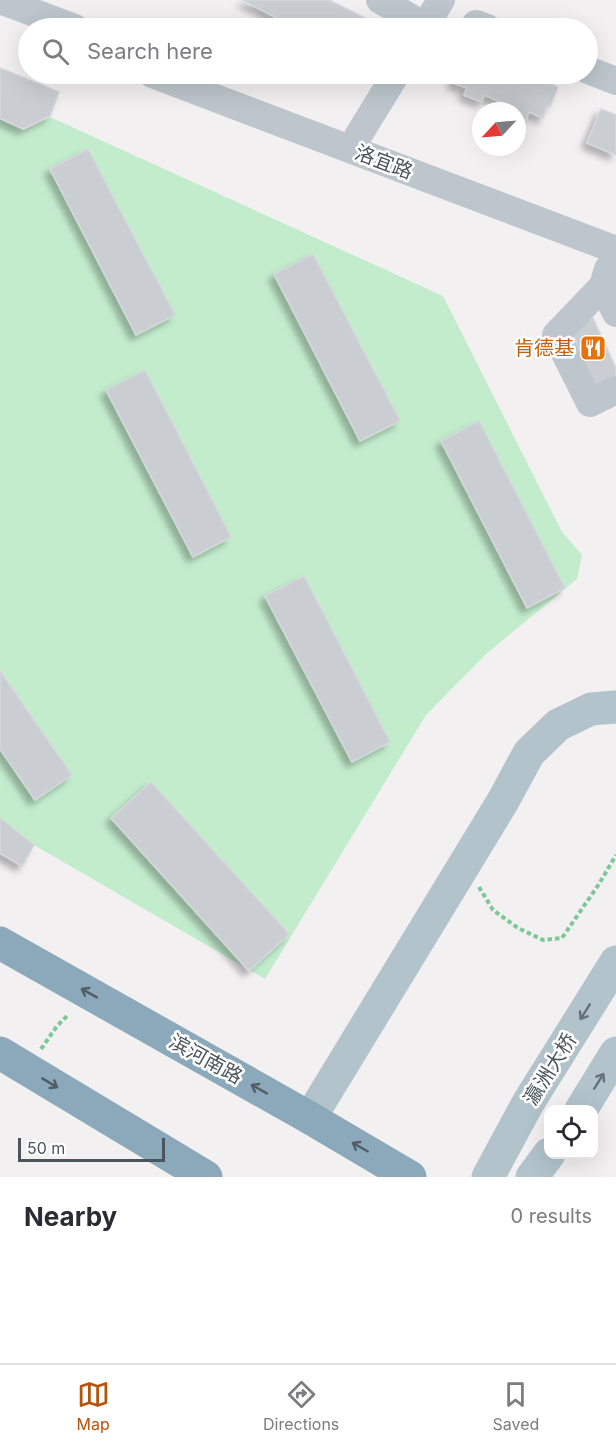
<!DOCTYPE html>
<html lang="en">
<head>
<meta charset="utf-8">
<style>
  body { margin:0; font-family:Inter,"Noto Sans SC",sans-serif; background:#f7f7f7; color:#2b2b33 }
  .controls { position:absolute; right:18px; bottom:18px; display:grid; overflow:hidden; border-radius:12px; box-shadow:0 6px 24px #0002 }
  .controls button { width:54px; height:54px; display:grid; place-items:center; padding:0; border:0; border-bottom:2px solid #e1e1e2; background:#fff; color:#2b2b33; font:30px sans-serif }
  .compass { position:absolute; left:472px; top:102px; width:54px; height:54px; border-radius:50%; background:#fff; box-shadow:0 6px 24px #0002; rotate:244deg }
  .scale { position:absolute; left:18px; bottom:15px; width:147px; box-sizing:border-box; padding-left:6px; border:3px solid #4a565c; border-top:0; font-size:16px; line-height:21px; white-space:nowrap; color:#4a565c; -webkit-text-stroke:4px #fff; paint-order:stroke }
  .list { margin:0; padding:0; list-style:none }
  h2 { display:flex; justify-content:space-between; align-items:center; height:78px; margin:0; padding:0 24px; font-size:26px }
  h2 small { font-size:20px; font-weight:400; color:#7c7c81 }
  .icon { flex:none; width:33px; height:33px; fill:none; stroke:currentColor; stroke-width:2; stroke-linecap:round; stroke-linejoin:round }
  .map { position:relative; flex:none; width:616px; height:1177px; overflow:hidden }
  .search { position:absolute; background:#fff; box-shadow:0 6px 24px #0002; left:18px; right:18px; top:18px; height:66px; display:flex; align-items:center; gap:15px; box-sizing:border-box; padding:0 21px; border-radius:33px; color:#7c7c81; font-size:22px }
  .sheet { height:186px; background:#fff }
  nav { display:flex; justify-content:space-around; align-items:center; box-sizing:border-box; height:84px; border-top:2px solid #e1e1e2; background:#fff; font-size:16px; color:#7c7c81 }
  nav a { display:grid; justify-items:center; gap:3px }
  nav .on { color:#b45309 }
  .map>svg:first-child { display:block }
  .green { fill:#c3eccd }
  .building { fill:#caced2; stroke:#d5d7db; stroke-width:1.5; filter:url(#shadow) }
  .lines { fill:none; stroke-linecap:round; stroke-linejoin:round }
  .path { stroke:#7dc798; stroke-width:4; stroke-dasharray:4.5 3; stroke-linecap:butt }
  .minor { stroke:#bdc6cc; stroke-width:28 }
  .major { stroke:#b2c3cc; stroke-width:33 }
  .highway { stroke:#8ca9bb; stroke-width:33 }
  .oneway { stroke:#515e66 }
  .oneway2 { stroke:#647178 }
  .labels { text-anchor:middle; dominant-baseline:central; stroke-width:5; stroke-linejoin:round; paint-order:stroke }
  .street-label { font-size:20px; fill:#4a565c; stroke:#fff }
  .food-label { font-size:20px; fill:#c56008; stroke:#fff; text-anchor:end }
</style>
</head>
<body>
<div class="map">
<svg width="616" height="1177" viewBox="0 0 616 1177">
  <defs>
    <filter id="shadow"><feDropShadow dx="-5.5" dy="5.5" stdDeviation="3" flood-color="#0004"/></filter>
  </defs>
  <rect width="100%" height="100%" fill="#f2f0f1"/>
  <!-- green -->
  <polygon class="green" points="50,117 443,296 562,532 582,555 577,579 486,654 426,715 265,979 34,845 0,818 0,120 24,130"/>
  <!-- building -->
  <g class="building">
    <polygon points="242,0 329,0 385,28 297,28"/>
    <polygon points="0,68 59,92 50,116 23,129 0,118"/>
    <polygon points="457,74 538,74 536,78 558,87 550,107 547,106 543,118 529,112 526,120 517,116 517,111 511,111 513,107 484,95 482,102 464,95 467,88 453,83"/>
    <polygon points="601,109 616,115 616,155 587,143"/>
    <polygon points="88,149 175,315 136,335 50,169"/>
    <polygon points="313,254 400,421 360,441 274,274"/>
    <polygon points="593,318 616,368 616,384 599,392 570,329"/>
    <polygon points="145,370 231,537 193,557 106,390"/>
    <polygon points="479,421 565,588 527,608 441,441"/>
    <polygon points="304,576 390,742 352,762 265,596"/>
    <polygon points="0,671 72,775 35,800 0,749"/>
    <polygon points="151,782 289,934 249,971 111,818"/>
    <polygon points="0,818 34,845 22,866 0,853"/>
  </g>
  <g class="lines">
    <!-- path -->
    <g class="path">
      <polyline points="479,887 493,910 518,928 543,940 562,938 599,884 616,855"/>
      <polyline points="41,1049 57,1026 69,1014"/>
    </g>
    <!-- minor -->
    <g class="minor">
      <polyline points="0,0 75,28"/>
      <polyline points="380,0 425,26"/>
      <polyline points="476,24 487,28"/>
      <polyline points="424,28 441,0"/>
      <polyline points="588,70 616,81"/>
      <polyline points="152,74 616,250"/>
      <polyline points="358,136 396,74"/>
      <polyline points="608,269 603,286 616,313"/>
      <polyline points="603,286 556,335 590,403 616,390"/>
    </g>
    <!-- major -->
    <g class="major">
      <polyline points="581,1110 616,1053"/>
      <polyline points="310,1118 503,801 529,753 558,725 591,709 616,707"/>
      <polyline points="488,1177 528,1103 616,962"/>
      <polyline points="532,1177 549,1154"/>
    </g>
    <!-- highway -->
    <g class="highway">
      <polyline points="0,943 310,1118 410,1177"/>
      <polyline points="0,1053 206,1177"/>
    </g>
  </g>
  <!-- one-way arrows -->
  <defs><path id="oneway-shaft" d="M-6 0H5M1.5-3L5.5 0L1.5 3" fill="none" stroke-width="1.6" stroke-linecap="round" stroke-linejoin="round" transform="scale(1.5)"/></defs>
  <g class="oneway">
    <use href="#oneway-shaft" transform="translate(89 993) rotate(-151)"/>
    <use href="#oneway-shaft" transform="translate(50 1083) rotate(31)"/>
    <use href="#oneway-shaft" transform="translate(259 1089) rotate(-151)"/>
    <use href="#oneway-shaft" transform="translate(360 1147) rotate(-150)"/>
  </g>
  <g class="oneway2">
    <use href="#oneway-shaft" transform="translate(585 1012) rotate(122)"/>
    <use href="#oneway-shaft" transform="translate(599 1081) rotate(-58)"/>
  </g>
  <!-- icons -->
  <defs>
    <symbol id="restaurant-square" viewBox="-11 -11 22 22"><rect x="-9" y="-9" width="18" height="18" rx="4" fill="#e8710a" stroke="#fff"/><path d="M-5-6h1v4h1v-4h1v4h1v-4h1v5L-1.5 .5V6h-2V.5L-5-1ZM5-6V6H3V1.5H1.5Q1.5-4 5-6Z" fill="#fff"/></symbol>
  </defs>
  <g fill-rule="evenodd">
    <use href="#restaurant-square" x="578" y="333" width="30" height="30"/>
  </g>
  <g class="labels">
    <!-- street labels -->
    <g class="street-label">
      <text transform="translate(384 162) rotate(21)">洛宜路</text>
      <text transform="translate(206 1059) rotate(29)">滨河南路</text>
      <text transform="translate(550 1069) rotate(-58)">瀛洲大桥</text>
    </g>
    <!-- food labels -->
    <g class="food-label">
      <text x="574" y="348">肯德基</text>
    </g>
  </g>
</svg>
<div class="controls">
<button><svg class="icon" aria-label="locate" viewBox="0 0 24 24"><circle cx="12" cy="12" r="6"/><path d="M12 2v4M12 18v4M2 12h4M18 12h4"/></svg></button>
</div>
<svg class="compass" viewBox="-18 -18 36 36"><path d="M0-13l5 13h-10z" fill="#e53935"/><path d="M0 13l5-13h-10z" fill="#7c7c81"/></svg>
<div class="scale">50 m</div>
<div class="search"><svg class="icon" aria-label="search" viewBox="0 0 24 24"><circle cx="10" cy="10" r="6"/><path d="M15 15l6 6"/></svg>Search here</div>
</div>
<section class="sheet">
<h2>Nearby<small>0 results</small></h2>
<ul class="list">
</ul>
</section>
<nav>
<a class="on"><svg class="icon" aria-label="map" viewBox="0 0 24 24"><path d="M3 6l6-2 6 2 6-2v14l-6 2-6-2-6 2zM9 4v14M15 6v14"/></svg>Map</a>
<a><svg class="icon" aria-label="directions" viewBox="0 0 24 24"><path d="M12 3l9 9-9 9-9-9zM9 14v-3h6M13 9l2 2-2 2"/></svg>Directions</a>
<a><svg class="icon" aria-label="saved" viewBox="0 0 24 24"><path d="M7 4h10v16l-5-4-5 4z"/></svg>Saved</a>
</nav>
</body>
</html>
